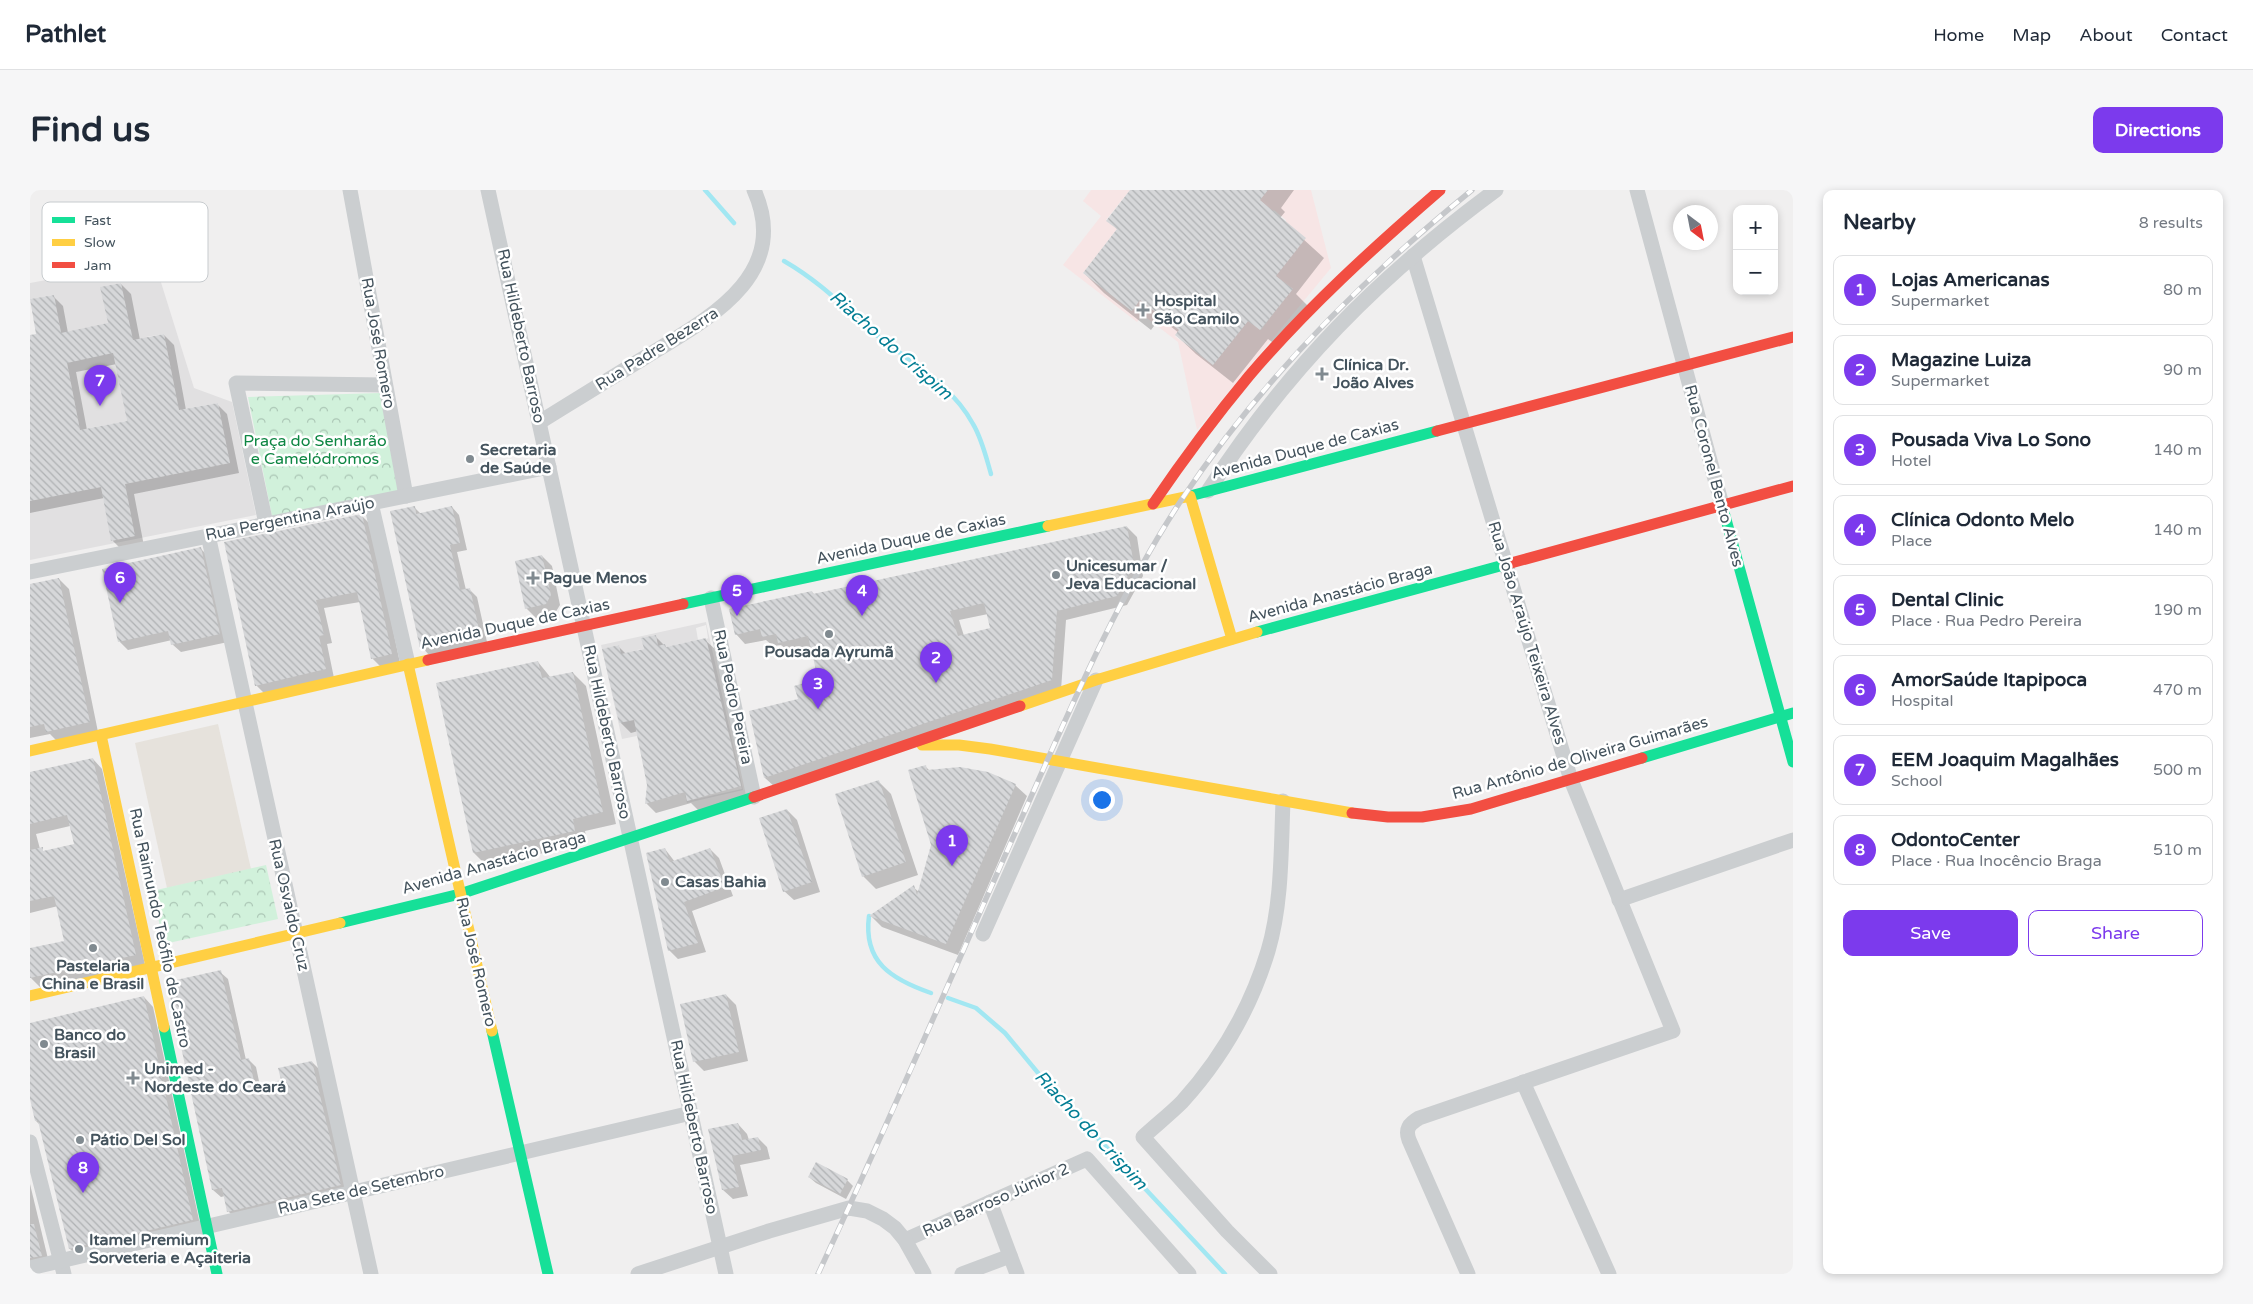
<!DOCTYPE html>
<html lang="en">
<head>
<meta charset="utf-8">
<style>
  body { margin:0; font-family:"Varela Round",sans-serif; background:#f6f6f7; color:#1f2937 }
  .controls { position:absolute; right:15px; top:15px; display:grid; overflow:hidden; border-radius:10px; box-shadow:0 2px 8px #0003 }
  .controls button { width:45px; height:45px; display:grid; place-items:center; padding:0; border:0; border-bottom:1px solid #e0e1e3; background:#fff; color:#1f2937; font:25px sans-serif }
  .compass { position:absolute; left:1643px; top:15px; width:45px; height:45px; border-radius:50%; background:#fff; box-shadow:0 2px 8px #0003; rotate:148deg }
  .you { position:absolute; left:1071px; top:609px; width:18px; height:18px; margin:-12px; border:4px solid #fff; border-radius:50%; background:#1a73e8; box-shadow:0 0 0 8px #1a73e833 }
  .badge { display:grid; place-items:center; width:32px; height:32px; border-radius:50%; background:#7c3aed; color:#fff; font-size:16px; font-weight:700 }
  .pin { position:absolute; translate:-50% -41px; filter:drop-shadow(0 1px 2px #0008) }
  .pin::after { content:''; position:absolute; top:26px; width:18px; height:15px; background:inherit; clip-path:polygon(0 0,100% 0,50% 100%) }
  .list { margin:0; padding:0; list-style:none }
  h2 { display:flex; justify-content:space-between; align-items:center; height:65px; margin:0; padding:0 20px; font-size:21px }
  h2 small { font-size:16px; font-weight:400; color:#747a83 }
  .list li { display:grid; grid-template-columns:32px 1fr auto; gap:15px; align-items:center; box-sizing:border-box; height:70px; margin:0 10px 10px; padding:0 10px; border:1px solid #e0e1e3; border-radius:10px }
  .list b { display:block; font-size:19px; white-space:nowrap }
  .list p { margin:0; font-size:16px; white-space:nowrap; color:#747a83 }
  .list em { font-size:16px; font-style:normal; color:#747a83 }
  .actions { display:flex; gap:10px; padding:15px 20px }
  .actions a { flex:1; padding:11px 0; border:1px solid #7c3aed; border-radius:10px; text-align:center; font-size:18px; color:#7c3aed }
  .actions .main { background:#7c3aed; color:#fff }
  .map { position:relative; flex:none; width:1763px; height:1084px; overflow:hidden; border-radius:10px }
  header { display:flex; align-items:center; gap:30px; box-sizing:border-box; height:70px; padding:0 25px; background:#fff; border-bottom:1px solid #e0e1e3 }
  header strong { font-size:24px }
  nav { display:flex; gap:28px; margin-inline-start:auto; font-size:18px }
  .intro { display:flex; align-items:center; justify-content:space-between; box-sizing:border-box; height:120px; padding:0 30px }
  h1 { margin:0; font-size:35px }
  .button { padding:12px 22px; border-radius:10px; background:#7c3aed; color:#fff; font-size:18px; font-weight:700 }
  main { display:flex; gap:30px; padding:0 30px }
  aside { flex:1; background:#fff; border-radius:10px; box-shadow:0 2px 8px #0003 }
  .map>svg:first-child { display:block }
  .commercial { fill:#e6e2dc }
  .education { fill:#e1e0e1; fill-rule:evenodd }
  .medical { fill:#f7e5e5 }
  .park { fill:url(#park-crowns) }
  .shadow { fill:#0003; fill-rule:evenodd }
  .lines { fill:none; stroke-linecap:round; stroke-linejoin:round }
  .stream { stroke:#a2e7f2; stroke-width:4.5 }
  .building { fill:url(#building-back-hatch); fill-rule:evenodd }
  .street { stroke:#cbced0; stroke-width:15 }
  .fast { stroke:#16e098; stroke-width:11 }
  .slow { stroke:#ffcf43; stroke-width:11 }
  .jam { stroke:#f24e42; stroke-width:11 }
  .rail-casing { stroke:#c5c7ca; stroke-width:5.5 }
  .rail { stroke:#fff; stroke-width:4; stroke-dasharray:11; stroke-linecap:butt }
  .poi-dot { fill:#808a90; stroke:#fff; stroke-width:2 }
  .labels { text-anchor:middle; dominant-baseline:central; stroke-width:5; stroke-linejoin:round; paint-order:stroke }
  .poi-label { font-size:16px; font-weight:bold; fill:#44535d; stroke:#fff; text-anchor:start }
  .street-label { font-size:16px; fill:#44535d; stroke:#fff }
  .park-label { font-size:16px; fill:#0e8643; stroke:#fff }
  .water-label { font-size:18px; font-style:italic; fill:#037e94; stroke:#fff }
  .key { fill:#fff; stroke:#c7cbce; stroke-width:1 }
  .key-label { font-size:14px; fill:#44535d }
</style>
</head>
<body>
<header>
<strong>Pathlet</strong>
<nav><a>Home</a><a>Map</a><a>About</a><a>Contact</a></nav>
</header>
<div class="intro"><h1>Find us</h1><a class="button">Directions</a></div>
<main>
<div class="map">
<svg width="1763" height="1084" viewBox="0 0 1763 1084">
  <defs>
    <pattern id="park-crowns" width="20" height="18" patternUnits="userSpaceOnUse" patternTransform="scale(1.25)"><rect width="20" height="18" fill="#d1f1db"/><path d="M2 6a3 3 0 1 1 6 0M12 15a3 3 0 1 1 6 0" fill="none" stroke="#abc6b5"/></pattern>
    <pattern id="building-back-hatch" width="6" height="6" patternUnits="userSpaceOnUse" patternTransform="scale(1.25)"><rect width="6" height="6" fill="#d6d7d9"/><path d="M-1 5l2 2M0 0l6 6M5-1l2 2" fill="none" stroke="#afb1b3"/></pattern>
  </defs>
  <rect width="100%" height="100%" fill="#f0efef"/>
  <!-- commercial -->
  <polygon class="commercial" points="188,534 221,679 137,698 105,553"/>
  <!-- education -->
  <g class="education">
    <polygon points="124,70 164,198 202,212 226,325 0,370 0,311 71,297 82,351 105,346 95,294 200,273 195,249 84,271 192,234 188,213 149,220 134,144 116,147 117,226 91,93 71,97 97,231 50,240 24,105 0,109 0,93"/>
    <path d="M676,432L713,600L657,613L641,539L592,549L571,455ZM676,435L678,448L589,533L573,459L589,455L591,467L608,464L607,460L614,459L612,448L626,445L628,456L636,457L668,450L666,438ZM699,542L712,599L657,611L645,554Z"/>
  </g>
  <!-- medical -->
  <polygon class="medical" points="1061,0 1100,0 1076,30 1087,39 1053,83 1101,121 1162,45 1149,140 1145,146 1183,175 1218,131 1231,140 1262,99 1246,86 1256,30 1244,20 1227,41 1214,31 1236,2 1234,0 1281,0 1301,78 1167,240 1148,152 1113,125 1107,132 1033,75 1071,26 1053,11"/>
  <!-- park -->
  <g class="park">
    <polygon points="350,203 368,301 242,326 218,207"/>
    <polygon points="236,675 248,729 134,754 122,701"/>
  </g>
  <!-- shadow -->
  <g class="shadow">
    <polygon points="1102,0 1264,0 1251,18 1255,22 1250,28 1294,68 1266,104 1281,119 1250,158 1238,149 1203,193 1166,164 1146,145 1149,143 1130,128 1121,140 1074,103 1054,83 1088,40 1078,30"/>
    <path d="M91,94L101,104L110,150L134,145L144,155L156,220L187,214L197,224L209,283L104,304L114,356L92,360L82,350L74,308L0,323V146L7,145L23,106L33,116L38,143L79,134ZM87,174L98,232L57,240L46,182Z"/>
    <polygon points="422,317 429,325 437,360 427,362 436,400 440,400 447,407 457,452 399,465 392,457 385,318 391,324"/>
    <polygon points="332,326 341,335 370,473 351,477 342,468 330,412 294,418 302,453 297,454 304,488 235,504 226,495"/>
    <path d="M1097,337L1107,347L1113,386L1097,415L1036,430L1031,500L745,597L735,588L720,522L770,510L790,490L782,457L759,462L751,455L743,456L736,450L715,454L706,444L782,402L785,405ZM958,424L961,439L934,446L929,430Z"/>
    <polygon points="171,359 179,367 198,452 151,462 142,454 142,450 98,460 89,451"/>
    <polygon points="512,366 522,376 530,415 525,423 506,428 496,418"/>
    <polygon points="29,389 39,399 68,542 27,551 20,544 0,548 0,395"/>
    <polygon points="625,446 637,458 675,450 686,460 721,607 669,621 661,613 626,623 616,613 618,595 608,541 601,543 590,532 588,456 596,464 615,460"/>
    <polygon points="508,472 521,488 543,483 556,496 586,634 555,641 557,653 457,676 444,663"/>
    <path d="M63,569L72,579L115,775L11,798L1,788L0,760L36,752L28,716L0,723V584ZM40,636L46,655L15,662L10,659L6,644Z"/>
    <polygon points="895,576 900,581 985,595 997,606 928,765 852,737 841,726 883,697 889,702 902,655"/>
    <polygon points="848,591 861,604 888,685 846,699 833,686"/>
    <polygon points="757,620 767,630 790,702 764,710 754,701"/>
    <polygon points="635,659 645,672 680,659 689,668 703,706 662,721 676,762 648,769 639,760"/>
    <polygon points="190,782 198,789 216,870 218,869 226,877 230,896 253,891 282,872 290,880 318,1002 206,1029 198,1021 195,1006 191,1007 183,1000"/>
    <polygon points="696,805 706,815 718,871 674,881 664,871"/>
    <polygon points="114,807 123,817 171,1039 50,1068 40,1059 10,935 6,931 0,903 0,834"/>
    <polygon points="708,934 717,944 719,950 728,948 737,957 740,969 710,975 718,1006 703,1009 693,1000"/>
    <polygon points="779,987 817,990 823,996 816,1009 786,993"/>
    <polygon points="0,994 19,1073 0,1078"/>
  </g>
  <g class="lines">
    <!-- stream -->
    <g class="stream">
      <polyline points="675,0 704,33"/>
      <path d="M754,71C787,90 809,112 837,137C873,169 919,190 943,234C952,249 956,267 961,284"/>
      <path d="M839,726C833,772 861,789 901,803"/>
      <polyline points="918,808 946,818 975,843 1018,895 1195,1084"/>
    </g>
  </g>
  <!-- building -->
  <g class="building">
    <polygon points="1100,0 1238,0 1230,10 1276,48 1246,86 1263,99 1230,140 1218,131 1183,175 1145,145 1149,140 1110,110 1102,121 1053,83 1087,39 1076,31"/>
    <path d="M91,93L103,150L134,144L149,220L188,213L200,273L95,294L105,346L81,351L71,297L0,311V145L6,144L0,109L24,105L31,143L78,133L70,97ZM83,163L97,231L50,240L37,173Z"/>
    <polygon points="385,316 386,324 422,316 430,353 420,355 430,400 440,398 450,444 390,458 360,321"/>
    <polygon points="332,324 362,464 341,469 327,402 286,410 294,445 289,446 296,479 225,496 194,352"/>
    <path d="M1097,336L1104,375L1087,406L1027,421L1022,490L734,588L719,521L768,509L764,496L788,489L778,446L748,453L746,444L732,447L730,439L705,445L699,419L782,401L783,404ZM954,413L960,438L928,446L920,421Z"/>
    <polygon points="171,357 190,444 141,455 138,441 88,452 72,379"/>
    <polygon points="512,365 521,405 516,414 495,419 485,371"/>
    <polygon points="29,388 60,532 16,542 14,534 0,537 0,394"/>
    <polygon points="626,445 628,456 635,454 636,457 676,448 711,596 657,611 655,602 615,614 617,595 604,530 589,533 572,459 589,455 591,464 614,459 611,448"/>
    <polygon points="508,471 512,488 543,482 573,622 543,629 545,641 443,663 406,493"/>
    <polygon points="63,568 106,765 0,788 0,758 34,751 24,706 0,711 0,660 13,657 13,661 44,654 37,625 0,634 0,582"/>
    <polygon points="896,575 897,580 930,577 958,582 986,594 916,754 839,726 884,695 887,705 901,655 878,580"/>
    <polygon points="849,590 876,672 832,687 805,604"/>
    <polygon points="757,619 782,692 753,702 729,628"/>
    <polygon points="635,658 640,672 680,658 695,697 654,712 668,753 638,761 616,663"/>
    <polygon points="191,780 211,870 219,868 225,896 251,890 248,878 282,871 311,995 197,1022 192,998 182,1000 137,792"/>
    <polygon points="696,804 709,862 663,872 650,814"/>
    <polygon points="114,806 163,1030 39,1059 8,931 5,931 0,909 0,833"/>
    <polygon points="708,933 712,950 728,947 731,960 702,966 709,997 692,1000 678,939"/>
    <polygon points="786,972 818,989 810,1004 778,987"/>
    <polygon points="0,1034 4,1034 12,1066 0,1068"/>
  </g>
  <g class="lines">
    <!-- street -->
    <g class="street">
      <polyline points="320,0 376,306"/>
      <polyline points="458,0 696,1084"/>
      <polyline points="1607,0 1692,315"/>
      <path d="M1383,66L1541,590L1643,841L1389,928C1379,934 1375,939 1379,950L1438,1084"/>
      <path d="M510,232C544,211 579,189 614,168C674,131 763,87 724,0"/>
      <path d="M1178,301C1258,178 1348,87 1466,0"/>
      <polyline points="341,313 378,474"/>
      <polyline points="236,334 206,193 355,195"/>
      <polyline points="178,345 341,1084"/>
      <polyline points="0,382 519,277"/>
      <polyline points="681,408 724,607"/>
      <polyline points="1589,710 1763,650"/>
      <polyline points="953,744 1066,490"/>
      <polyline points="1493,892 1579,1084"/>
      <polyline points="0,952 34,1084"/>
      <polyline points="960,1012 987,1084"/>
      <polyline points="875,1050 1057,969 1159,1084"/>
      <polyline points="0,1078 661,923"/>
      <polyline points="608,1084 739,1041 819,1018 837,1021 853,1029 865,1038 875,1050 894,1084"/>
      <polyline points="932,1084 980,1066"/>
      <path d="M1240,1084L1197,1041L1113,947C1126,935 1140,924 1152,912C1191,869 1221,817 1238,761C1252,714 1251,660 1253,611"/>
    </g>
    <!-- fast -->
    <g class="fast">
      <polyline points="1160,306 1407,241"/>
      <polyline points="1692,315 1763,572"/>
      <polyline points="653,414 1018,336"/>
      <polyline points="1227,442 1481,373"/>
      <polyline points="1612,568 1763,523"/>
      <polyline points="310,733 430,704 724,607"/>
      <polyline points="134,837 187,1084"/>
      <polyline points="462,841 518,1084"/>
    </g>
    <!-- slow -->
    <g class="slow">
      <polyline points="1018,336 1160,306 1202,449"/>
      <polyline points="378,474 462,841"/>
      <polyline points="990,516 1066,490 1227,442"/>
      <polyline points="71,545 134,837"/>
      <polyline points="892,555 929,555 960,559 1322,623"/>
      <polyline points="0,561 398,470"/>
      <polyline points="0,806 310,733"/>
    </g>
    <!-- jam -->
    <g class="jam">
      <polyline points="1407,241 1763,147"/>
      <path d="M1123,314C1153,270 1185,227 1219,186C1277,118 1343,58 1410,0"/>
      <polyline points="1481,373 1763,296"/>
      <polyline points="398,470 653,414"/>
      <polyline points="724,607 990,516"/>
      <polyline points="1322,623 1358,627 1392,627 1441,619 1612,568"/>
    </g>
    <defs>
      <path id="rail" d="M788,1084C859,932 925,778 993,625C1040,519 1088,406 1152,309C1231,190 1331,90 1442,0"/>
    </defs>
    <!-- rail casing -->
    <use href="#rail" class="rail-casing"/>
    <!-- rail -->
    <use href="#rail" class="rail"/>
  </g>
  <!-- markers -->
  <g class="poi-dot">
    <path d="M1110.5 112.5h5v5h5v5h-5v5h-5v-5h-5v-5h5z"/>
    <path d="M1289.5 176.5h5v5h5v5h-5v5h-5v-5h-5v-5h5z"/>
    <circle cx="440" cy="269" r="5"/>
    <circle cx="1026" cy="385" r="5"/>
    <path d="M500.5 380.5h5v5h5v5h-5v5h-5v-5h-5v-5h5z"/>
    <circle cx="799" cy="444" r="5"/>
    <circle cx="635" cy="692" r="5"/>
    <circle cx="63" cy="758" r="5"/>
    <circle cx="14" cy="854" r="5"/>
    <path d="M100.5 880.5h5v5h5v5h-5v5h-5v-5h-5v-5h5z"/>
    <circle cx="50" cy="950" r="5"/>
    <circle cx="49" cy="1059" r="5"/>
  </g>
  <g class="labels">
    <!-- poi labels -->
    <g class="poi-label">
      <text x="1124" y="111">Hospital<tspan x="1124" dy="18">São Camilo</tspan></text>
      <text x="1303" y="175">Clínica Dr.<tspan x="1303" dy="18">João Alves</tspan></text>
      <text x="450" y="260">Secretaria<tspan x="450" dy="18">de Saúde</tspan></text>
      <text x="1036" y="376">Unicesumar /<tspan x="1036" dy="18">Jeva Educacional</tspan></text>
      <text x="513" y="388">Pague Menos</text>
      <text x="799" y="462" text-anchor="middle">Pousada Ayrumã</text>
      <text x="645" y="692">Casas Bahia</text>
      <text x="63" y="776" text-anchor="middle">Pastelaria<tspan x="63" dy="18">China e Brasil</tspan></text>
      <text x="24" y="845">Banco do<tspan x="24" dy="18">Brasil</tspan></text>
      <text x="114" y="879">Unimed -<tspan x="114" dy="18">Nordeste do Ceará</tspan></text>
      <text x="60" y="950">Pátio Del Sol</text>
      <text x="59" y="1050">Itamel Premium<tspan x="59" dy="18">Sorveteria e Açaiteria</tspan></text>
    </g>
    <!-- street labels -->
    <g class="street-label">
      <text transform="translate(491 146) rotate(78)">Rua Hildeberto Barroso</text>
      <text transform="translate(348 153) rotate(80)">Rua José Romero</text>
      <text transform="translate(627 159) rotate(-32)">Rua Padre Bezerra</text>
      <text transform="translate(1275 259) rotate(-15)">Avenida Duque de Caxias</text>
      <text transform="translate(1684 286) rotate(75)">Rua Coronel Bento Alves</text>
      <text transform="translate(260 329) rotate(-11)">Rua Pergentina Araújo</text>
      <text transform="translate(881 349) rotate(-12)">Avenida Duque de Caxias</text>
      <text transform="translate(1310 403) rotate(-15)">Avenida Anastácio Braga</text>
      <text transform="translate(485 434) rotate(-12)">Avenida Duque de Caxias</text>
      <text transform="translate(1497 443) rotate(73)">Rua João Araújo Teixeira Alves</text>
      <text transform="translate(703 507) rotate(78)">Rua Pedro Pereira</text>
      <text transform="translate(577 542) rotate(78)">Rua Hildeberto Barroso</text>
      <text transform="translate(1550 568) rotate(-16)">Rua Antônio de Oliveira Guimarães</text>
      <text transform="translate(464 673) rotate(-16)">Avenida Anastácio Braga</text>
      <text transform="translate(259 715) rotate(77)">Rua Osvaldo Cruz</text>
      <text transform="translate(130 738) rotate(78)">Rua Raimundo Teófilo de Castro</text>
      <text transform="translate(446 772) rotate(77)">Rua José Romero</text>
      <text transform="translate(664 937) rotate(78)">Rua Hildeberto Barroso</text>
      <text transform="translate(331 1000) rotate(-13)">Rua Sete de Setembro</text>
      <text transform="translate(966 1010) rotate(-24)">Rua Barroso Júnior 2</text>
    </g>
    <!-- park labels -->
    <g class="park-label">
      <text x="285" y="251">Praça do Senharão<tspan x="285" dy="18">e Camelódromos</tspan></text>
    </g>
    <!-- water labels -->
    <g class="water-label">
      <text transform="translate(861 155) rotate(41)">Riacho do Crispim</text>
      <text transform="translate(1061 940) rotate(47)">Riacho do Crispim</text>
    </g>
  </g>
  <!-- legend -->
  <rect x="12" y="12" width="166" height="80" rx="8" class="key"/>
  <rect x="22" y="27" width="23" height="6" fill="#16e098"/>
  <rect x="22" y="49" width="23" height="7" fill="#ffcf43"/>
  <rect x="22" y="72" width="23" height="6" fill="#f24e42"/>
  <g class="key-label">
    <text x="54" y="35">Fast</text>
    <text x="54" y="57">Slow</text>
    <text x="54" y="80">Jam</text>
  </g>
</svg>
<div class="controls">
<button>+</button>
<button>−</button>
</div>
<svg class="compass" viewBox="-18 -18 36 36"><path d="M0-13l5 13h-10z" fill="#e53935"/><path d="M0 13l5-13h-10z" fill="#747a83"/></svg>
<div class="you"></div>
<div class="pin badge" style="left:922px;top:676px">1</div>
<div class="pin badge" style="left:906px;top:493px">2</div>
<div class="pin badge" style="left:788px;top:519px">3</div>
<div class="pin badge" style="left:832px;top:426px">4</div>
<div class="pin badge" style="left:707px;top:426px">5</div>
<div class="pin badge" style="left:90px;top:413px">6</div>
<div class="pin badge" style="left:70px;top:216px">7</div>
<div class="pin badge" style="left:53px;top:1003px">8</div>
</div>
<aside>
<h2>Nearby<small>8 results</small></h2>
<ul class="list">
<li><span class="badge">1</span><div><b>Lojas Americanas</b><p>Supermarket</p></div><em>80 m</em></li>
<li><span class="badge">2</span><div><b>Magazine Luiza</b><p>Supermarket</p></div><em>90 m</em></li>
<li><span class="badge">3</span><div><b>Pousada Viva Lo Sono</b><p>Hotel</p></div><em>140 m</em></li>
<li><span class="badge">4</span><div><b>Clínica Odonto Melo</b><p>Place</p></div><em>140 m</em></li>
<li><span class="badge">5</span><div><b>Dental Clinic</b><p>Place · Rua Pedro Pereira</p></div><em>190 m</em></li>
<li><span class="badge">6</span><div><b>AmorSaúde Itapipoca</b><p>Hospital</p></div><em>470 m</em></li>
<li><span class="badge">7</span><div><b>EEM Joaquim Magalhães</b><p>School</p></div><em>500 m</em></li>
<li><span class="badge">8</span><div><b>OdontoCenter</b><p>Place · Rua Inocêncio Braga</p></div><em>510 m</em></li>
</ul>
<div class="actions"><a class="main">Save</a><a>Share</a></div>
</aside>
</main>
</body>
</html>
